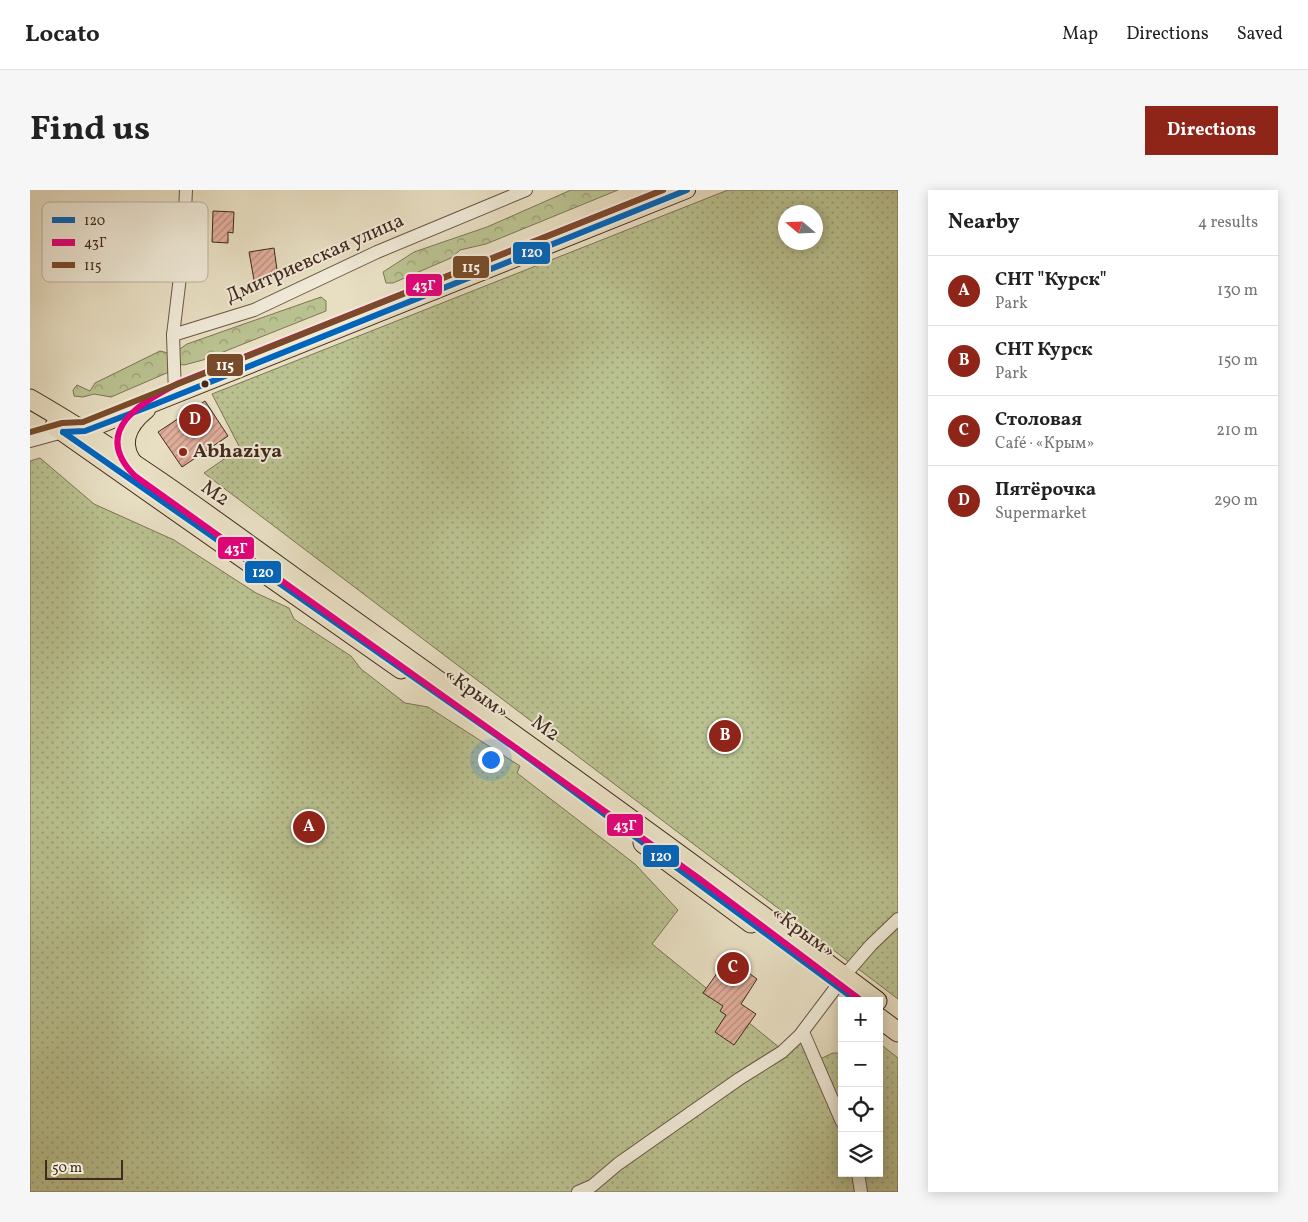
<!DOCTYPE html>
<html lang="en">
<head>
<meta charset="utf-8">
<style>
  body { margin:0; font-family:Vollkorn,serif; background:#f6f6f6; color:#222 }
  .controls { position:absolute; right:15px; bottom:15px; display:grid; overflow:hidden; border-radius:0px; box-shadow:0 2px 12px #0003 }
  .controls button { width:45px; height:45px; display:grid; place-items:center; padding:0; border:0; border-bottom:1px solid #e0e0e0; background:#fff; color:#222; font:25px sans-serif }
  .compass { position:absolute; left:748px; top:15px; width:45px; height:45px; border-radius:50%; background:#fff; box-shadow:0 2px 12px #0003; rotate:289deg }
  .scale { position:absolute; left:15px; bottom:12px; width:78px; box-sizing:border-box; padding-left:5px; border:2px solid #43291d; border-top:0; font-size:14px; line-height:18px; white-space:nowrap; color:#43291d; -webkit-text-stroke:4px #f0ead8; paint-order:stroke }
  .you { position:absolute; left:460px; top:569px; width:18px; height:18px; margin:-12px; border:4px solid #fff; border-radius:50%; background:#1a73e8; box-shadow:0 0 0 8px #1a73e833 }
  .badge { display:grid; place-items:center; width:32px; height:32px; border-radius:50%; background:#8f2418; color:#fff; font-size:16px; font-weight:700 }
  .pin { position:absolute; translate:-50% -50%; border:2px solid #fff; box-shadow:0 1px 5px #0006 }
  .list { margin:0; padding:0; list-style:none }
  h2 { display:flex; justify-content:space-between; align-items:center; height:65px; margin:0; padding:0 20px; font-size:21px }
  h2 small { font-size:16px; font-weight:400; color:#767676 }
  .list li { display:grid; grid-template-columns:32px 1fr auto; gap:15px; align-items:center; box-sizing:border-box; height:70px; padding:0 20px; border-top:1px solid #e0e0e0 }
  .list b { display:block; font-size:19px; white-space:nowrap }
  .list p { margin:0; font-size:16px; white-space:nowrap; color:#767676 }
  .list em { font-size:16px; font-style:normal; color:#767676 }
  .icon { flex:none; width:28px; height:28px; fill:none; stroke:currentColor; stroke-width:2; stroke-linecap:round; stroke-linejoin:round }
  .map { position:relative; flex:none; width:868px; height:1002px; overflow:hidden; border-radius:0px }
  header { display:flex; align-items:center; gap:30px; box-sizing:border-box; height:70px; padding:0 25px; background:#fff; border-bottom:1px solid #e0e0e0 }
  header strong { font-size:24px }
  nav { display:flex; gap:28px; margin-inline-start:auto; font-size:18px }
  .intro { display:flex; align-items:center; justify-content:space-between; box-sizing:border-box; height:120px; padding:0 30px }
  h1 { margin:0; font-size:35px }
  .button { padding:12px 22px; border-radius:0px; background:#8f2418; color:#fff; font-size:18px; font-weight:700 }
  main { display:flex; gap:30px; padding:0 30px }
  aside { flex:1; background:#fff; border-radius:0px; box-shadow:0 2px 12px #0003 }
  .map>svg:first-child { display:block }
  .forest { fill:url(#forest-crowns); stroke:#7e7556 }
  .garden { fill:url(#garden-dots); stroke:#7e7556; fill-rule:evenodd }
  .building { fill:url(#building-hatch); stroke:#43291d }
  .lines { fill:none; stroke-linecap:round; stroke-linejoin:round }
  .minor-casing { stroke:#6c5646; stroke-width:14 }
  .major-casing { stroke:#43291d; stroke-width:18 }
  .highway-casing { stroke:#43291d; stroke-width:21 }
  .minor { stroke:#f0ead8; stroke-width:12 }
  .major { stroke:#e8dfc3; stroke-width:16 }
  .highway { stroke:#e8dfc3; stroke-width:19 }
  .bus-1-casing { stroke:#f0ead8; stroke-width:10 }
  .bus-2-casing { stroke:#f0ead8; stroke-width:10 }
  .bus-3-casing { stroke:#f0ead8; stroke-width:10 }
  .bus-1 { stroke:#0065bd; stroke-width:6 }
  .bus-2 { stroke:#e5007d; stroke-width:6 }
  .bus-3 { stroke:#7a4b2a; stroke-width:6 }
  .bus-dot { fill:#43291d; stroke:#f0ead8; stroke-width:2 }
  .poi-dot { fill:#8f2418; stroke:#f0ead8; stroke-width:2 }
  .labels { text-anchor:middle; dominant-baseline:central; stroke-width:4; stroke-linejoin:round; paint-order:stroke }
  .street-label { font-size:20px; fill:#43291d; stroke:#f0ead8 }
  .poi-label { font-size:20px; font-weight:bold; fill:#43291d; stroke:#f0ead8; text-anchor:start }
  .key { fill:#f0ead8; stroke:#bcb0a0; stroke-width:1 }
  .key-label { font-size:14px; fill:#43291d }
  .line-badge { stroke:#f0ead8; stroke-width:2 }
  .badge-label { font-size:14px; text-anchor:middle; font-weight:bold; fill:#fff }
</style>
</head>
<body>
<header>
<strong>Locato</strong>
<nav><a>Map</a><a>Directions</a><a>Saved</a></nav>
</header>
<div class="intro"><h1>Find us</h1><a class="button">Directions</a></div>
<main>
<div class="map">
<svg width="868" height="1002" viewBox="0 0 868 1002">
  <defs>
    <pattern id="forest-crowns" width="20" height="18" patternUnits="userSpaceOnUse" patternTransform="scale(1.25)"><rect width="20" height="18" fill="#bac190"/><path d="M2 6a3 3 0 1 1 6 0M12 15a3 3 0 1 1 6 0" fill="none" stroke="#999d75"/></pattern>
    <pattern id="garden-dots" width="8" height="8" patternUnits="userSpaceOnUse" patternTransform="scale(1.25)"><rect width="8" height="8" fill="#bac190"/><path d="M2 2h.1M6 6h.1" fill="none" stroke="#999d75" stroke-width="1.8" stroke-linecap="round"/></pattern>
    <pattern id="building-hatch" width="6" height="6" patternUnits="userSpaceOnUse" patternTransform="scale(1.25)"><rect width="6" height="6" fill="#e0ad9a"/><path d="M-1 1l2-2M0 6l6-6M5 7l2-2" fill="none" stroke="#b78d7d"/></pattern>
  </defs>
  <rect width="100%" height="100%" fill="#e8dfc3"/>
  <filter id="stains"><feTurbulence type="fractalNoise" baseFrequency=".004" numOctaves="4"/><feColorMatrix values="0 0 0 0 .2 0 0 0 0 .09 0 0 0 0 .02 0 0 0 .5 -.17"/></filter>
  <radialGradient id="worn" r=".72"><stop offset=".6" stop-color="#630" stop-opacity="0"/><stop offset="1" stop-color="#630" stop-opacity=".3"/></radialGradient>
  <!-- forest -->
  <g class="forest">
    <polygon points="541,0 588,0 456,54 430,60 421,68 363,93 356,93 353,82 384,62 457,37"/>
    <polygon points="291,107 296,111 296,121 173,170 154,175 148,174 147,161 157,154"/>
    <polygon points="130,161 138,163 139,182 81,207 64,204 53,207 44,206 43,200 47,195 60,201 65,193"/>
  </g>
  <!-- garden -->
  <g class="garden">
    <path d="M698,0H868V809L174,283L210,258L182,204ZM756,22H786V52H756Z"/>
    <polygon points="10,268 64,314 144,350 226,403 259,418 264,429 321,466 331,479 375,513 398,517 490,576 487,583 605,674 648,720 622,754 750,858 773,850 790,869 803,863 812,863 812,983 849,983 849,853 868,868 868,1002 0,1002 0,271"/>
  </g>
  <!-- building -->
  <g class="building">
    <polygon points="183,21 204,22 203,43 198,42 198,53 182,52"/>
    <polygon points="244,58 248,87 224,90 219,62"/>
    <polygon points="175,211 198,246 152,277 128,242"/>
    <polygon points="698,768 727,789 711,814 726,824 704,855 685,842 696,825 690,821 693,816 673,803"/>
  </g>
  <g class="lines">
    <defs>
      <g id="minor">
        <polyline points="143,145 224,120 347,62 496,0"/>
        <polyline points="145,205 143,145 153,62 156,0"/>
        <polyline points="0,251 33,242"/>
        <polyline points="814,786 841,755 868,729"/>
        <polyline points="773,842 812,932"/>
        <polyline points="828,983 831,1002"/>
        <polyline points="548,1002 562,996 588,974 709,889 752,862 770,845 807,796"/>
      </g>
      <g id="major">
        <polyline points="44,241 55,241 657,0"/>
        <path d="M108,277C88,257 97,236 117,220"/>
      </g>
      <g id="highway">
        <path d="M0,209C111,273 214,352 319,427C496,553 673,680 847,811"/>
        <polyline points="25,236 371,479"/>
        <polyline points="613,653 721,733"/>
        <polyline points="849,828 868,842"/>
      </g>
    </defs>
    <!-- minor casing -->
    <use href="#minor" class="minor-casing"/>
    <!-- major casing -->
    <use href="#major" class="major-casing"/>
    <!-- highway casing -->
    <use href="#highway" class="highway-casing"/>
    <!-- minor -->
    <use href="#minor" class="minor"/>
    <!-- major -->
    <use href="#major" class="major"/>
    <!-- highway -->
    <use href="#highway" class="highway"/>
    <defs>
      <g id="bus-1">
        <polyline points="33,242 485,558 827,811"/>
        <polyline points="33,242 55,241 123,215 657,0"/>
      </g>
      <path id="bus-2" d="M633,0L149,193C111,212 60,241 105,286L667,687L832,811"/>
      <polyline id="bus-3" points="0,242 32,233 53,232 633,0"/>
    </defs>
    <!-- bus-1 casing -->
    <use href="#bus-1" class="bus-1-casing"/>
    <!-- bus-2 casing -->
    <use href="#bus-2" class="bus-2-casing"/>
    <!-- bus-3 casing -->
    <use href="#bus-3" class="bus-3-casing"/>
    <!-- bus-1 -->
    <use href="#bus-1" class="bus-1"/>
    <!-- bus-2 -->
    <use href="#bus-2" class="bus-2"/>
    <!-- bus-3 -->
    <use href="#bus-3" class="bus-3"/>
  </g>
  <!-- markers -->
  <circle class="bus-dot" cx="175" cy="194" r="4.5"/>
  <circle class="poi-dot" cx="153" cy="262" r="5"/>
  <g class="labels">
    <!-- street labels -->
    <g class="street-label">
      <text transform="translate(285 69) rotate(-24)">Дмитриевская улица</text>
      <text transform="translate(185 304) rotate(35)">М2</text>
      <text transform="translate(446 504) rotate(35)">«Крым»</text>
      <text transform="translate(515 539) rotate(36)">М2</text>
      <text transform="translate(773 743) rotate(36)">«Крым»</text>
    </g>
    <!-- poi labels -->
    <g class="poi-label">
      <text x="163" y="262">Abhaziya</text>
    </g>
  </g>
  <!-- legend -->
  <rect x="12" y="12" width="166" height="80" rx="8" class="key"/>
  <rect x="22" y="27" width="23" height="6" fill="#0065bd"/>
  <rect x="22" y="49" width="23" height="7" fill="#e5007d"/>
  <rect x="22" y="72" width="23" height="6" fill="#7a4b2a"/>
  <g class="key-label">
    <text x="54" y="35">120</text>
    <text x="54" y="57">43Г</text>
    <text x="54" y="80">115</text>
  </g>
  <g class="line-badge">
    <rect x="482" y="51" width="39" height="24" rx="5" fill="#0065bd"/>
    <rect x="422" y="65" width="38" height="24" rx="5" fill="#7a4b2a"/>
    <rect x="375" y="83" width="38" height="24" rx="5" fill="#e5007d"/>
    <rect x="176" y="163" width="38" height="24" rx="5" fill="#7a4b2a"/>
    <rect x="187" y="346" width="38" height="24" rx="5" fill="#e5007d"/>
    <rect x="214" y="370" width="38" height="24" rx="5" fill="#0065bd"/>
    <rect x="576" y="623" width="38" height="24" rx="5" fill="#e5007d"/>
    <rect x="612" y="654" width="38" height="24" rx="5" fill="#0065bd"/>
  </g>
  <g class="badge-label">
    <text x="502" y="67">120</text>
    <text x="441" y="82">115</text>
    <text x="394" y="100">43Г</text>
    <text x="195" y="180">115</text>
    <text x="206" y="363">43Г</text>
    <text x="233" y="387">120</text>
    <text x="595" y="640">43Г</text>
    <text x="631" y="671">120</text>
  </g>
  <rect width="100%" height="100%" filter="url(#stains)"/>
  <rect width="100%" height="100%" fill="url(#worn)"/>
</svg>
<div class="controls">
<button>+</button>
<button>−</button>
<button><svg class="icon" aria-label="locate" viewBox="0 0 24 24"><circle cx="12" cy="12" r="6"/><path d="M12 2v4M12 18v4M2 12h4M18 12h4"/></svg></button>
<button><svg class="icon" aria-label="layers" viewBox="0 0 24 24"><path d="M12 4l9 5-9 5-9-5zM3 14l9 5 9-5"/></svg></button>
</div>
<svg class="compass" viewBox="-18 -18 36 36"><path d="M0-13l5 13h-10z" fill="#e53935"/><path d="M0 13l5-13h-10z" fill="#767676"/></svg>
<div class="scale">50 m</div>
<div class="you"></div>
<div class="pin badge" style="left:279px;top:637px">A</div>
<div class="pin badge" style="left:695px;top:546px">B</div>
<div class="pin badge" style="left:703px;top:778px">C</div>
<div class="pin badge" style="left:165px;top:230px">D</div>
</div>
<aside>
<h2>Nearby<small>4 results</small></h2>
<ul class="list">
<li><span class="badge">A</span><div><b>СНТ &quot;Курск&quot;</b><p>Park</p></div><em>130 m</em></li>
<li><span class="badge">B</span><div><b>СНТ Курск</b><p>Park</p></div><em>150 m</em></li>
<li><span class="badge">C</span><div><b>Столовая</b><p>Café · «Крым»</p></div><em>210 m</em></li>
<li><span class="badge">D</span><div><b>Пятёрочка</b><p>Supermarket</p></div><em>290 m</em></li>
</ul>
</aside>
</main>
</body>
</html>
